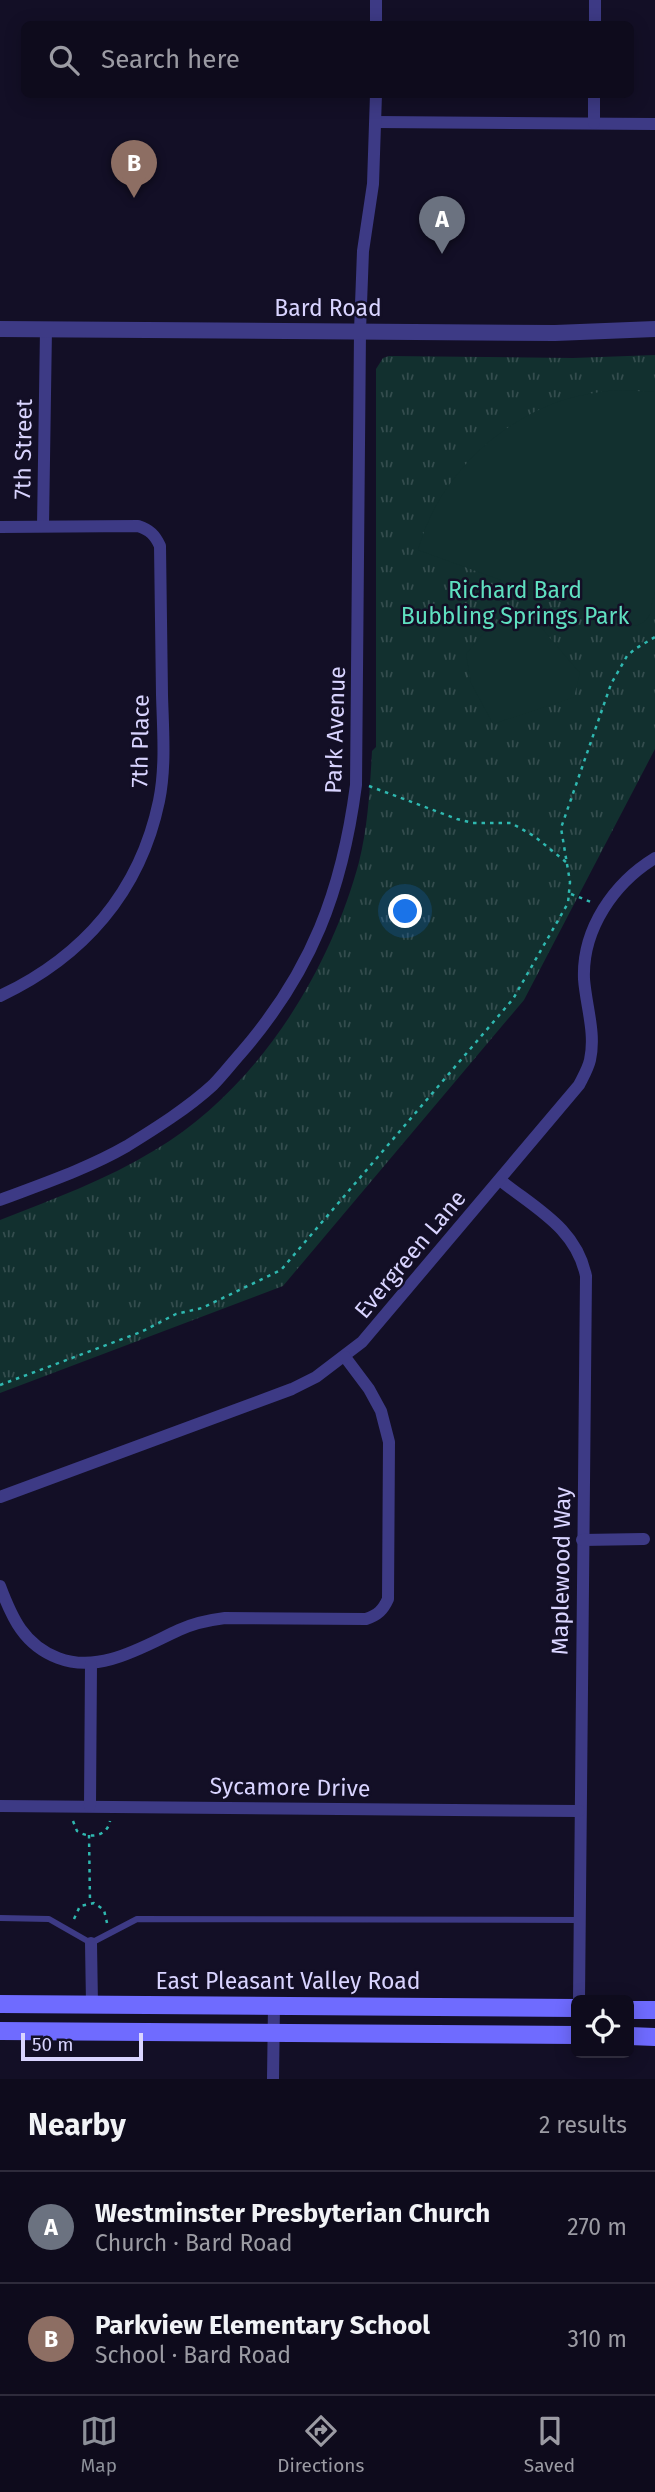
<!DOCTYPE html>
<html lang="en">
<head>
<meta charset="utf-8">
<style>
  body { margin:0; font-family:"Fira Sans",sans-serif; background:#1c1929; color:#f1f3f6 }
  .controls { position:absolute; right:21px; bottom:21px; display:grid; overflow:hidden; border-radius:10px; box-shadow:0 4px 18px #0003 }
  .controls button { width:63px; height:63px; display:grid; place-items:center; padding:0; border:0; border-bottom:2px solid #2e2b3b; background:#0e0b1c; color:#f1f3f6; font:35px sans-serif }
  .scale { position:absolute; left:21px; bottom:18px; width:122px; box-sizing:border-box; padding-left:7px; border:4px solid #d9d4ff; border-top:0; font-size:19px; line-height:24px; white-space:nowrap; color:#d9d4ff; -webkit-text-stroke:5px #130f26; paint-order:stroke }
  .you { position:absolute; left:406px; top:912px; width:24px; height:24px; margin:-18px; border:5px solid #fff; border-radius:50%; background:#1a73e8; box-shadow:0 0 0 10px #1a73e833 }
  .badge { display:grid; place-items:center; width:46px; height:46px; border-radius:50%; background:#8c9099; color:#fff; font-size:23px; font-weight:700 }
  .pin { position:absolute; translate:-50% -58px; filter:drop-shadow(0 2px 4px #0008) }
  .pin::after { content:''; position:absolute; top:37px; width:24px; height:21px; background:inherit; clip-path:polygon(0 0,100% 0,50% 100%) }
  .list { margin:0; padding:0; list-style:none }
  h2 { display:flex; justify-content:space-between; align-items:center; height:91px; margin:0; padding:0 28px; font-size:30px }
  h2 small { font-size:23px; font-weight:400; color:#9b9ba3 }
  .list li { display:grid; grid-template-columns:46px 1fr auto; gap:21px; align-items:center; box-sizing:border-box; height:112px; padding:0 28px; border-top:2px solid #2e2b3b }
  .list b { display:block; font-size:26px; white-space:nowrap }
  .list p { margin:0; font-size:23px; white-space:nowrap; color:#9b9ba3 }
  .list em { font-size:23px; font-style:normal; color:#9b9ba3 }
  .icon { flex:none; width:38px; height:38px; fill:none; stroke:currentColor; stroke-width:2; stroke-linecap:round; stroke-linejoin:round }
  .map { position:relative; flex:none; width:655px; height:2079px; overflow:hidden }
  .search { position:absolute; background:#0e0b1c; box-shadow:0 4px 18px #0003; left:21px; right:21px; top:21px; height:77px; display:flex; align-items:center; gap:18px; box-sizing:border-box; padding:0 24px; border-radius:10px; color:#9b9ba3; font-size:26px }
  .sheet { height:315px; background:#0e0b1c }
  nav { display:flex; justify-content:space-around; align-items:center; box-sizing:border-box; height:98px; border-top:2px solid #2e2b3b; background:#0e0b1c; font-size:19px; color:#9b9ba3 }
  nav a { display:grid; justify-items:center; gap:4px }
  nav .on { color:#8c9099 }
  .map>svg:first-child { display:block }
  .park { fill:url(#park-tufts) }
  .pitch { fill:#12302f }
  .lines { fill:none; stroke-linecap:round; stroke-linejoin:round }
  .path { stroke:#2fb8b0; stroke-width:2.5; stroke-dasharray:3.5 5; stroke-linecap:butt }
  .service { stroke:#3d3a85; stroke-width:6 }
  .minor { stroke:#3d3a85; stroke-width:12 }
  .tertiary { stroke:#3d3a85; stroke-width:16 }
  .secondary { stroke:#6f6bff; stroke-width:18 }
  .labels { text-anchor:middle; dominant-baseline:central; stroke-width:5; stroke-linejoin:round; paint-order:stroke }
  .street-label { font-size:23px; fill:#d9d4ff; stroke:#130f26 }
  .park-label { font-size:23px; fill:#5fe0c0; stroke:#130f26 }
</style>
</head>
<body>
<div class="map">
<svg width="655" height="2079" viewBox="0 0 655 2079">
  <defs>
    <pattern id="park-tufts" width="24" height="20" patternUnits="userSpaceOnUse" patternTransform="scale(1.75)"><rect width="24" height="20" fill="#12302f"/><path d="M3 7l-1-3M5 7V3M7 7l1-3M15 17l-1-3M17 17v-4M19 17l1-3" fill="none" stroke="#344d4e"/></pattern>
  </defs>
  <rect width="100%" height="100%" fill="#130f26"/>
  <!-- park -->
  <path class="park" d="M655,355V749L524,1000L283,1286L0,1393V1220C53,1199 106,1180 155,1150C256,1090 329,974 359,862C368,826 370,788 372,751L376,747V369L383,358L389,356L573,358Z"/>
  <!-- pitch -->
  <g class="pitch">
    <path d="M616,390L655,392V592C652,599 652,607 650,614C642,631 622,627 610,620L418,550C435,488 483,435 543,408C566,397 591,393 616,390Z"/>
    <path d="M527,611L580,673L574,697L493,724L471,683L466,654C488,628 494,621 527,611Z"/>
  </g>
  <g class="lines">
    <!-- path -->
    <g class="path">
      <polyline points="369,786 457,819 473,823 511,823 534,836 566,862"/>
      <polyline points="571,894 591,902"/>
      <polyline points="0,1385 141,1332 176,1314 202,1308 281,1270 513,999 568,903 570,882 561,828 611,684 627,656 635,649 655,637"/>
      <path d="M73,1821L77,1831C89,1839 107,1837 110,1821"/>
      <polyline points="89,1835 90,1902"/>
      <polyline points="74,1919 80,1906 94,1903 104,1910 107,1923"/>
    </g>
    <!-- service -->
    <polyline class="service" points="0,1918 49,1919 91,1943 137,1919 580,1920"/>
    <!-- minor -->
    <g class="minor">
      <polyline points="376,0 376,24"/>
      <polyline points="595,24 595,0"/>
      <polyline points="376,122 655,124"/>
      <polyline points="594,123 594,94"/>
      <polyline points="43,526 46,329"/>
      <path d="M0,527L138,526C150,530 155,535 160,546C161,596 161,645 162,695C163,730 166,767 159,801C140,892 83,957 0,996"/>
      <path d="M500,1180C536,1209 576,1228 586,1276L579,2000"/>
      <path d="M0,1200C42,1184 87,1169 127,1146C156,1128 188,1108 213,1085C223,1075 232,1063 241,1053C312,971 342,891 356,785L360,331L363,251L373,184L376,94"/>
      <path d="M0,1497L292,1389L316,1377L362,1342L579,1085C583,1077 588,1069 590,1060C596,1033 586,1006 584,979C582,929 614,883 655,858"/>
      <polyline points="582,1540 644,1539"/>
      <path d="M0,1586C12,1618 24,1645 58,1658C100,1674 142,1647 179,1630C194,1623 209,1620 225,1618L366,1619C378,1615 383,1610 388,1599L389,1442L381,1411L369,1389L345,1357"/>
      <polyline points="0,1806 579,1811"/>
      <polyline points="90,1806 91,1664"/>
      <polyline points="91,1943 92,2004"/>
      <polyline points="273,2079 274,2005"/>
    </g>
    <!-- tertiary -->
    <polyline class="tertiary" points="0,329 555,333 655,329"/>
    <!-- secondary -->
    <g class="secondary">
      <polyline points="0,2004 576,2008"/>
      <polyline points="629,2010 655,2010"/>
      <polyline points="0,2031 576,2035"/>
      <polyline points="629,2036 655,2037"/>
    </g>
  </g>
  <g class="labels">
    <!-- street labels -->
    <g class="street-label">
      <text x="328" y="308">Bard Road</text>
      <text transform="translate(23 449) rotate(-89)">7th Street</text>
      <text transform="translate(335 730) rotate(-88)">Park Avenue</text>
      <text transform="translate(140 741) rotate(-89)">7th Place</text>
      <text transform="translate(410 1254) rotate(-50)">Evergreen Lane</text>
      <text transform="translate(561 1571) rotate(-89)">Maplewood Way</text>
      <text transform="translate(290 1787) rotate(1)">Sycamore Drive</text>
      <text x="288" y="1981">East Pleasant Valley Road</text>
    </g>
    <!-- park labels -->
    <g class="park-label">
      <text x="515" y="590">Richard Bard<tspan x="515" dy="26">Bubbling Springs Park</tspan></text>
    </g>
  </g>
</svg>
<div class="controls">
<button><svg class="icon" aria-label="locate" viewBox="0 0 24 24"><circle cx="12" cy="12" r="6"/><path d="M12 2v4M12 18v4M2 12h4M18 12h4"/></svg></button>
</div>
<div class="scale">50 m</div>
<div class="you"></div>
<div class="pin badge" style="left:442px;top:254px;background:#6b7280">A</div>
<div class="pin badge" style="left:134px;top:198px;background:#8d6e63">B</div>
<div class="search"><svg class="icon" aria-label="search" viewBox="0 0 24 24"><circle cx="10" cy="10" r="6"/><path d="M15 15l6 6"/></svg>Search here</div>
</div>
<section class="sheet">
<h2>Nearby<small>2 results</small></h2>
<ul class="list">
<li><span class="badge" style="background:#6b7280">A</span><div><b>Westminster Presbyterian Church</b><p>Church · Bard Road</p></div><em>270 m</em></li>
<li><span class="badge" style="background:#8d6e63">B</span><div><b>Parkview Elementary School</b><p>School · Bard Road</p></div><em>310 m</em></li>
</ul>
</section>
<nav>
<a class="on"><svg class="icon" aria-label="map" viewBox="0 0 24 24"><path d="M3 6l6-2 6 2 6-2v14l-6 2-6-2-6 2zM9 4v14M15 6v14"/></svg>Map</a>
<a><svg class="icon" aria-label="directions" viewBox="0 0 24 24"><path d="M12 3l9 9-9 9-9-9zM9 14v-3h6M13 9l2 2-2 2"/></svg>Directions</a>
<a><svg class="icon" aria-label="saved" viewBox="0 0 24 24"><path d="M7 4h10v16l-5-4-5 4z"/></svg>Saved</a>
</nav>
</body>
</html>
